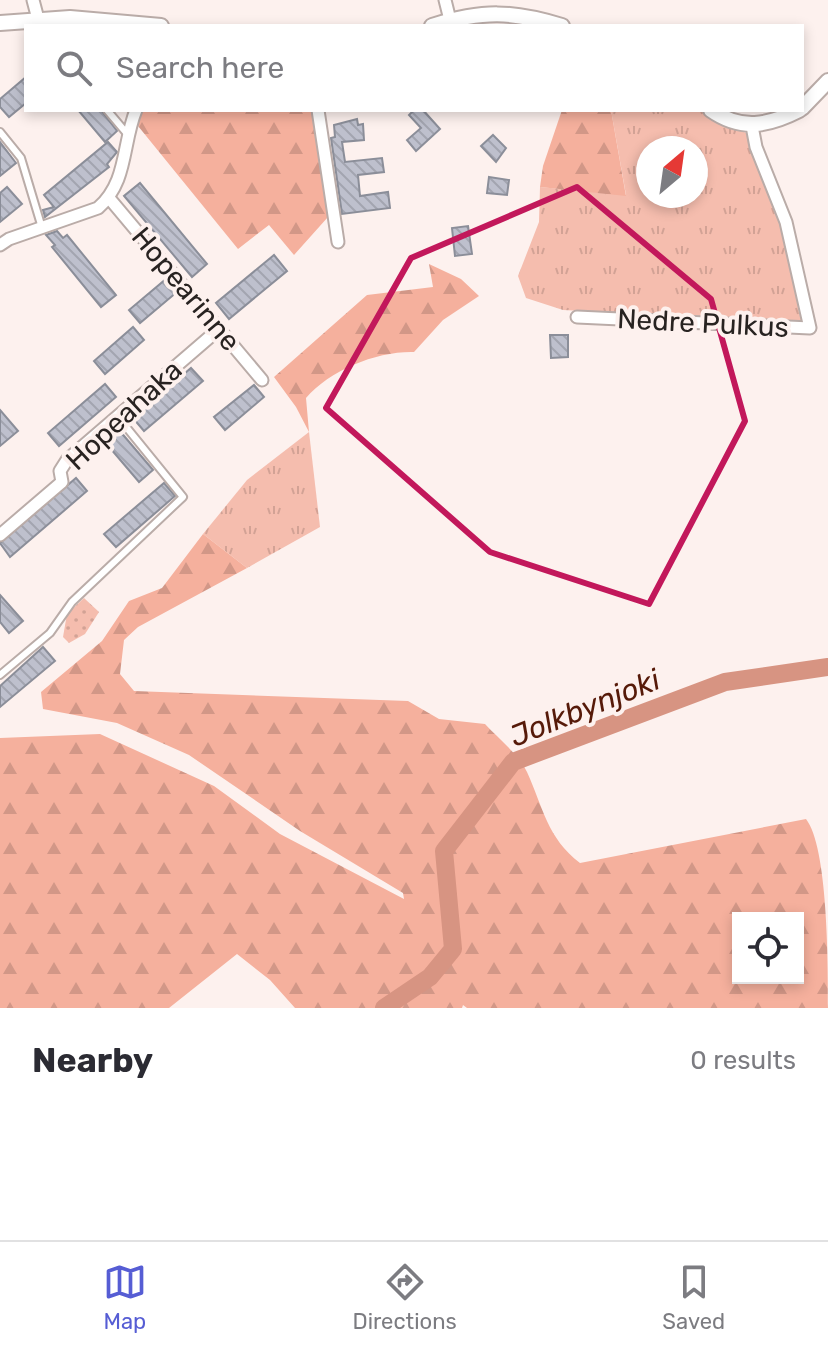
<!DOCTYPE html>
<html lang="en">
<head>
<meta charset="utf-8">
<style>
  body { margin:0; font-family:Rubik,sans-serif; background:#f7f7f7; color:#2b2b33 }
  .controls { position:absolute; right:24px; bottom:24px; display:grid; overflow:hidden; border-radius:0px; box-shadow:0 4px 12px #0003 }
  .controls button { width:72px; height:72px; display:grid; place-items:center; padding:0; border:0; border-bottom:2px solid #e1e1e2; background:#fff; color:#2b2b33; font:40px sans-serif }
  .compass { position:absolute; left:636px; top:136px; width:72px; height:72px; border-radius:50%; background:#fff; box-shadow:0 4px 12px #0003; rotate:29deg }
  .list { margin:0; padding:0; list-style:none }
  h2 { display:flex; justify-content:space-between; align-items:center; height:104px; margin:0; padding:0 32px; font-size:34px }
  h2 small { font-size:26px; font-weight:400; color:#7c7c81 }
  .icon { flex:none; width:44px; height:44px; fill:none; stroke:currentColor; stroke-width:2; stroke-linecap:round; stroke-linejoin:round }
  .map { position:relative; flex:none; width:828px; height:1008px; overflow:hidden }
  .search { position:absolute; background:#fff; box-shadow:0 4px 12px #0003; left:24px; right:24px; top:24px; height:88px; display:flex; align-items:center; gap:20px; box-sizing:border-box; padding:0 28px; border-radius:0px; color:#7c7c81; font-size:30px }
  .sheet { height:232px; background:#fff }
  nav { display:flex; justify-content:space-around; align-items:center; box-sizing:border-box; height:112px; border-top:2px solid #e1e1e2; background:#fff; font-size:22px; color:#7c7c81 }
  nav a { display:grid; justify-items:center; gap:4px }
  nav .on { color:#565dd4 }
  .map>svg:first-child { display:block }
  .grass { fill:url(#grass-tufts); fill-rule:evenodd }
  .forest { fill:url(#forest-firs); fill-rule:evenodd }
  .park { fill:url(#park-dots) }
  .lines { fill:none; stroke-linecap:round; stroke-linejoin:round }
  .river { stroke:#d79482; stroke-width:18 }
  .building { fill:url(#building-back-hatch); stroke:#8b8e99; stroke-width:2 }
  .service-casing { stroke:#baaca8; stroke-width:10 }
  .minor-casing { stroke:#baaca8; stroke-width:15 }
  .tertiary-casing { stroke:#baaca8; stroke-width:18 }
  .service { stroke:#fff; stroke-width:6 }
  .minor { stroke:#fff; stroke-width:11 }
  .tertiary { stroke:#fff; stroke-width:14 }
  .marked { fill:none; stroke:#c2185b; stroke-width:6; stroke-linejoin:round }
  .labels { text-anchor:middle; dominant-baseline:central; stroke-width:8; stroke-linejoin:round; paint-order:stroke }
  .street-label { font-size:28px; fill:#282321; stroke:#fdf1ee }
  .water-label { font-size:30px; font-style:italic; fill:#561a09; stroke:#fdf1ee }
</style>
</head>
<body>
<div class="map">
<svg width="828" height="1008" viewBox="0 0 828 1008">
  <defs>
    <pattern id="grass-tufts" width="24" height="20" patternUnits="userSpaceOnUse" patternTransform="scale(2)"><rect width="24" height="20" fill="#f5bdae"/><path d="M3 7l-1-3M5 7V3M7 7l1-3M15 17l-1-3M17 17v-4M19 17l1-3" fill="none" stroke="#d2a295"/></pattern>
    <pattern id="forest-firs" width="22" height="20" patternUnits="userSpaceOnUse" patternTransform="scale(2)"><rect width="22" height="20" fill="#f5b09d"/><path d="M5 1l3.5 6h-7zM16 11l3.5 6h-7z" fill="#d29787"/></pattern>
    <pattern id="park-dots" width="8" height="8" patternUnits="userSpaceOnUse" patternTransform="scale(2)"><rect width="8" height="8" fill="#f5bdae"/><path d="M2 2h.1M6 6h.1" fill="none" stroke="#d2a295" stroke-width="1.8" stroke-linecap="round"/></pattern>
    <pattern id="building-back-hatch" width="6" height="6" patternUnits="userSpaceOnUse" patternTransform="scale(2)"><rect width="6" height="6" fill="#bec0cd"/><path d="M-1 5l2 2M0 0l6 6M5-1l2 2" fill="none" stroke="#a3a5b0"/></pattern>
  </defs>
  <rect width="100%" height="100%" fill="#fdf1ee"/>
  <!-- grass -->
  <g class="grass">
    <path d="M611,110H701L746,133L778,215L804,322L563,310L526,298L518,276L539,222L540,187L626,195ZM648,148H696V196H648Z"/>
    <polygon points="309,432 320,527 247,568 203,534 247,480"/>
  </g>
  <!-- forest -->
  <g class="forest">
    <polygon points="125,110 313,110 328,217 294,255 269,225 238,249"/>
    <polygon points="562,110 611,110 626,196 540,187 543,166"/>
    <path d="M429,264L461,279L479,296L443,320L414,352C377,351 330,370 306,398L309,432L296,407L274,377L367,295L433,287Z"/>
    <path d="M203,534L247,568L138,627L124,640L120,674L134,691L408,701L439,719L485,724C498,738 519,755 527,772C543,807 547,838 580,863L806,819C828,847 828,963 828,1008H467L463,1005L462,1008H295L270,980L237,954L169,1008H0V738L100,734L214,786L280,834L404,899L403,893L300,831L189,755L117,723L43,709L41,692L102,641L129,601L162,588ZM738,918H798V978H738Z"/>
  </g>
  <!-- park -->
  <polygon class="park" points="84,598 99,612 85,634 69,643 63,637 67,614"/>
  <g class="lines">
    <!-- river -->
    <polyline class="river" points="384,1008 430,977 453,949 444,851 513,762 725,682 828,667"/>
  </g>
  <!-- building -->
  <g class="building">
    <polygon points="26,77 26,103 9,117 0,107 0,99"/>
    <polygon points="78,110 101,110 117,131 105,142"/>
    <polygon points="414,110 423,110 440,129 416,151 407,140 421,128 409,115"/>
    <polygon points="357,119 358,125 363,124 364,140 342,142 345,162 382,158 384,172 358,175 360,196 388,192 390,208 342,214 331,138 335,137 334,125"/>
    <polygon points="493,135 506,148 496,162 481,146"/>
    <polygon points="0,142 16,163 0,176"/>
    <polygon points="108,142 117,152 107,164 109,167 45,217 43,210 54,207 44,195"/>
    <polygon points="489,177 509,180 507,195 487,193"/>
    <polygon points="140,183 207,264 192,277 124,196"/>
    <polygon points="7,187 22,204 0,222 0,193"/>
    <polygon points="468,226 472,254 455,256 452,228"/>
    <polygon points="57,231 63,238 67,235 116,295 101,307 52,247 55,245 46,235"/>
    <polygon points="274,255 287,271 229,319 216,303"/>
    <polygon points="166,279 177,292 140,323 129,310"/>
    <polygon points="133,327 144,340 105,374 94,361"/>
    <polygon points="550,335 568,335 568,357 551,358"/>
    <polygon points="191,368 203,381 144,431 133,418"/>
    <polygon points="105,384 116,397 59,446 48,433"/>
    <polygon points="254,385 264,397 225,430 214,417"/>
    <polygon points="0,410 18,431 0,446"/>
    <polygon points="119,430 153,470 139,482 105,442"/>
    <polygon points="76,478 87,491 10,557 0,543"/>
    <polygon points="164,483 175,496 116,547 104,534"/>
    <polygon points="0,595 23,621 9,633 0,622"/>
    <polygon points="43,647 55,661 0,707 0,686"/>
  </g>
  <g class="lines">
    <defs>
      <g id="service">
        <polyline points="107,110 129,136"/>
        <polyline points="0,132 21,158 42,228"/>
        <polyline points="0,675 50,633 72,602 183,497 118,417"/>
      </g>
      <g id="minor">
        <polyline points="33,0 38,19"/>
        <polyline points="445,0 450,20"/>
        <polyline points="318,110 338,242"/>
        <polyline points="109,198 262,380"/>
        <path d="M0,245L9,239L98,208C128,182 122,144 136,110"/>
        <polyline points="577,317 810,328 786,222 756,147 752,126"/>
        <polyline points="0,535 62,482 60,471 67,460 219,329"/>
      </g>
      <g id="tertiary">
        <polyline points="0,23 70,18 161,26"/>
        <path d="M432,26C483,10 512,11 562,26"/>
        <polyline points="802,108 828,81"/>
        <path d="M711,110C741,131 768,126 799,110"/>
      </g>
    </defs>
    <!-- service casing -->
    <use href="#service" class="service-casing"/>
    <!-- minor casing -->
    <use href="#minor" class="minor-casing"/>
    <!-- tertiary casing -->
    <use href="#tertiary" class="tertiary-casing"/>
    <!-- service -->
    <use href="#service" class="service"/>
    <!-- minor -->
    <use href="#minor" class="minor"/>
    <!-- tertiary -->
    <use href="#tertiary" class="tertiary"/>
  </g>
  <!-- marked area -->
  <path class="marked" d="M577,187L711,299L745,421L649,604L490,552L326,408L411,258Z"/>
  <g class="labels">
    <!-- street labels -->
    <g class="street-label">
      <text transform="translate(186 289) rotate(50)">Hopearinne</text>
      <text transform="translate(703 323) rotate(3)">Nedre Pulkus</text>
      <text transform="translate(124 415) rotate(-43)">Hopeahaka</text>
    </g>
    <!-- water labels -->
    <g class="water-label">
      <text transform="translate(585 708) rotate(-22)">Jolkbynjoki</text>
    </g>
  </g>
</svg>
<div class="controls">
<button><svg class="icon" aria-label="locate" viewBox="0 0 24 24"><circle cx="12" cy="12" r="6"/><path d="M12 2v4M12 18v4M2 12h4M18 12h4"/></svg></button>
</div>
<svg class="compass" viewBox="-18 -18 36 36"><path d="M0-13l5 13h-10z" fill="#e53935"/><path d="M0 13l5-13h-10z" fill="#7c7c81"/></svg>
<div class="search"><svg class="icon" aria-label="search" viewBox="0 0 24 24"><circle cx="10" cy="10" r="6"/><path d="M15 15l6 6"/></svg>Search here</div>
</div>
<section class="sheet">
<h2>Nearby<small>0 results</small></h2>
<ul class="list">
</ul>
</section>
<nav>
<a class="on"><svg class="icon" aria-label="map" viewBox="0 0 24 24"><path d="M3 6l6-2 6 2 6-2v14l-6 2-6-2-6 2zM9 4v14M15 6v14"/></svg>Map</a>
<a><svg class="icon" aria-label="directions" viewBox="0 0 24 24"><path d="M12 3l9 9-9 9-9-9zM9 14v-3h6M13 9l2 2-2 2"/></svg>Directions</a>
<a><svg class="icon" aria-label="saved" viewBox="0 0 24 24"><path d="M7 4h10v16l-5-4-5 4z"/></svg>Saved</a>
</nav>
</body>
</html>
